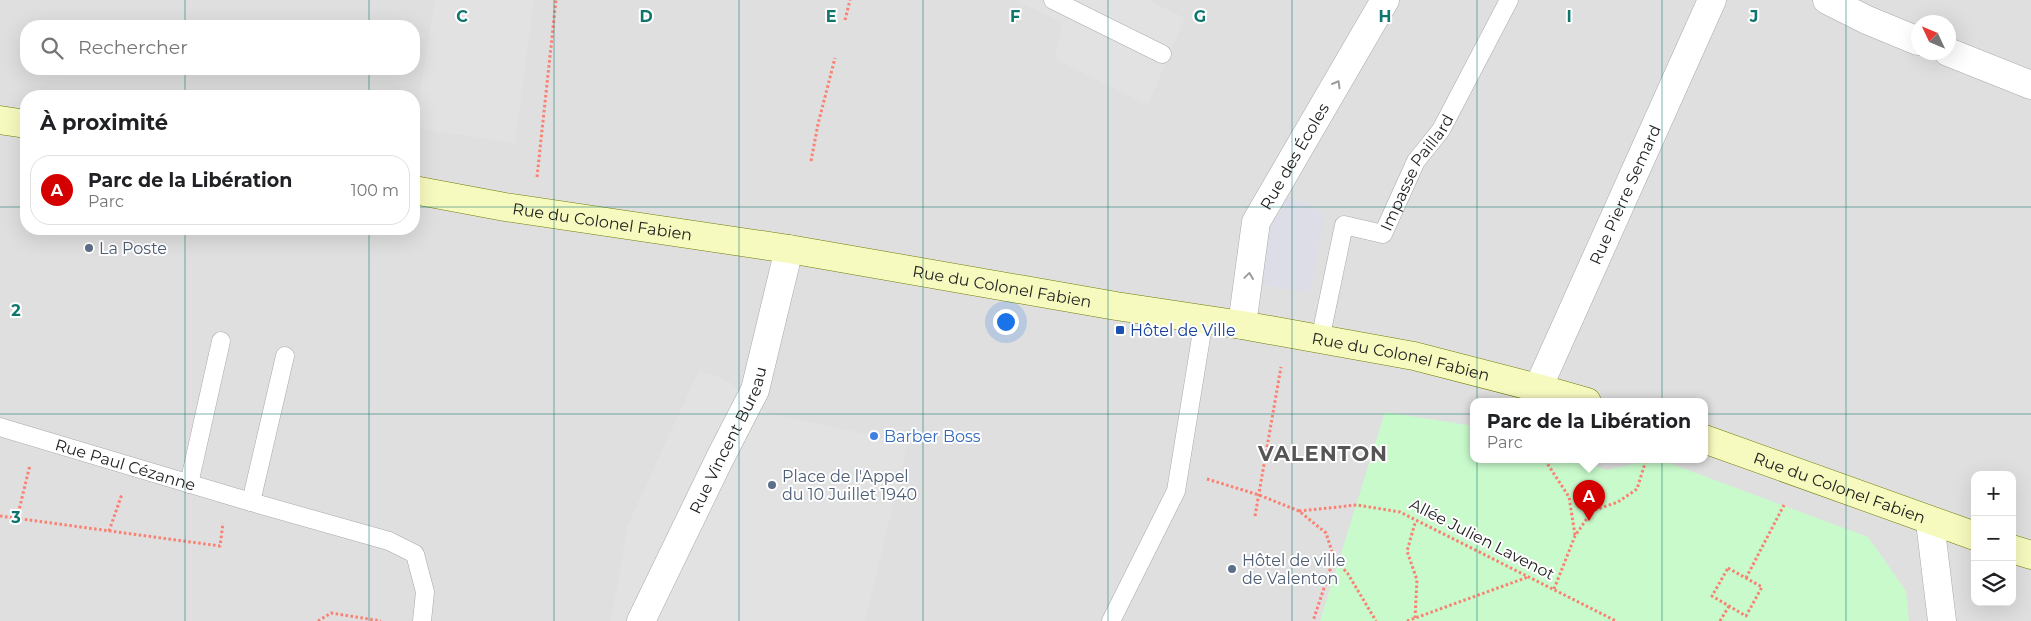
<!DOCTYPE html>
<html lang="fr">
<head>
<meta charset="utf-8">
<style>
  body { margin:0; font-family:Montserrat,sans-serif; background:#f6f6f6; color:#202124 }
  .controls { position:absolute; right:15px; bottom:15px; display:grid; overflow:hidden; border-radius:10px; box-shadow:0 5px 20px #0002 }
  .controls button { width:45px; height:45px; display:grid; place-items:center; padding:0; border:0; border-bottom:1px solid #e0e0e0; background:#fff; color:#202124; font:25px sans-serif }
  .compass { position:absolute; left:1911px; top:15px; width:45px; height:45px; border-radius:50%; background:#fff; box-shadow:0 5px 20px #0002; rotate:314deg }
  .you { position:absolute; left:1005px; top:321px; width:18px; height:18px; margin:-12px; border:4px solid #fff; border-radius:50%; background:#1a73e8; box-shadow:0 0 0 8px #1a73e833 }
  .badge { display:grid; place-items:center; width:32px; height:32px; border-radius:50%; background:#d40000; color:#fff; font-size:16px; font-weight:700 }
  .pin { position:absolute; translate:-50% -41px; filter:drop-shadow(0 1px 2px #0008) }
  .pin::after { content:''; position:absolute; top:26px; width:18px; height:15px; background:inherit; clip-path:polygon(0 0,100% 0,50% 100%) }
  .popup { position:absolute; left:1470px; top:398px; width:238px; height:65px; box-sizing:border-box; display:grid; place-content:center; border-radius:10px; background:#fff; filter:drop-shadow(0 1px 4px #0005); font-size:16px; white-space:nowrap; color:#757577 }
  .popup b { font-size:19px; color:#202124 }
  .popup::after { content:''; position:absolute; left:50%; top:100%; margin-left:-10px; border:10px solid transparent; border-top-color:#fff }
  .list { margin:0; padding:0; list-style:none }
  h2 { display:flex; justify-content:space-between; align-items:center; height:65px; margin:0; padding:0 20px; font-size:21px }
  h2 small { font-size:16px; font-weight:400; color:#757577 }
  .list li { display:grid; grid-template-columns:32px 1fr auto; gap:15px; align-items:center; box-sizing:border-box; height:70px; margin:0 10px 10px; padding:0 10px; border:1px solid #e0e0e0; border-radius:20px }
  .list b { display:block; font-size:19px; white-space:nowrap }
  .list p { margin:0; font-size:16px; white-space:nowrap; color:#757577 }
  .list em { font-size:16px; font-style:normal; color:#757577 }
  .icon { flex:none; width:28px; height:28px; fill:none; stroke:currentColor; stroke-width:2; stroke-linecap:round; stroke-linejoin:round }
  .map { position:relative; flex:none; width:2031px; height:621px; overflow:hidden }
  .search { position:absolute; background:#fff; box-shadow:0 5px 20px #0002; left:20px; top:20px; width:400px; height:55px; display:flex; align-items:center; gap:12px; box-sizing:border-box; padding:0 18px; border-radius:20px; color:#757577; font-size:19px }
  .panel { position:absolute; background:#fff; box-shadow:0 5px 20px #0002; left:20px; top:90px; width:400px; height:145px; border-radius:20px }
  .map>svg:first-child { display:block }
  .residential { fill:#e0dfdf; fill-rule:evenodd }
  .park { fill:#c8facc }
  .parking { fill:#e2e2e2 }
  .plaza { fill:#dddde8 }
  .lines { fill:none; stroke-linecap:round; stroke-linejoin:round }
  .lane-casing { stroke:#a9a9a9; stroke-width:19 }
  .street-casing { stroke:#a9a9a9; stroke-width:29 }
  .secondary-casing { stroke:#707d05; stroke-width:29 }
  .path { stroke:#fa8072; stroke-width:3; stroke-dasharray:2.5 2.5; stroke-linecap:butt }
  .lane { stroke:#fff; stroke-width:18 }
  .street { stroke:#fff; stroke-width:28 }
  .secondary { stroke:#f7fabf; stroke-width:28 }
  .oneway { stroke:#9c9c9c }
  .grid { fill:none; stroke:#0f766e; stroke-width:1; stroke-opacity:0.55 }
  .service-dot { fill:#5c6f8a; stroke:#fff; stroke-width:2 }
  .transit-dot { fill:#1a4fb4; stroke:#fff; stroke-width:2 }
  .shop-dot { fill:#3f7fe0; stroke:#fff; stroke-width:2 }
  .labels { text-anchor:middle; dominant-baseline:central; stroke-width:4; stroke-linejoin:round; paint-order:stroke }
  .street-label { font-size:16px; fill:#222; stroke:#fff }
  .service-label { font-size:16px; fill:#4e5e75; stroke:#fff; text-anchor:start }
  .transit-label { font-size:16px; fill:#164399; stroke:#fff; text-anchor:start }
  .shop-label { font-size:16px; fill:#366cbe; stroke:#fff; text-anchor:start }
  .district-label { font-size:21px; font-weight:bold; letter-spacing:1px; fill:#555; stroke:#fff }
  .grid-label { font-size:16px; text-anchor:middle; font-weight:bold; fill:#0f766e; stroke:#fff; stroke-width:4; stroke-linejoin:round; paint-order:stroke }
</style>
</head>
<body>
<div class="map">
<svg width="2031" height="621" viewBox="0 0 2031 621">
  <rect width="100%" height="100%" fill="#f2efe9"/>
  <!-- residential -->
  <path class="residential" d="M0,0H2031V621H0ZM1918,22H1948V52H1918ZM26,26H414V69H26ZM26,96H414V229H26ZM1474,402H1704V460H1474ZM1975,475H2012V602H1975Z"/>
  <!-- park -->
  <polygon class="park" points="1385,412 1474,426 1474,460 1580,460 1607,470 1650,460 1661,460 1868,537 1906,591 1909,621 1320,621"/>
  <!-- parking -->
  <g class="parking">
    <polygon points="435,0 534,0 515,143 414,128"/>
    <polygon points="1014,0 1148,0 1185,18 1148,105 1054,58 1063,22"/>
    <polygon points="699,370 728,381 767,413 908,443 865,621 611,621 627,527"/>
  </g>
  <!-- plaza -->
  <polygon class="plaza" points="1280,192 1325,213 1310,293 1257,284 1264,234"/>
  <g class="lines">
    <defs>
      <g id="lane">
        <polyline points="1053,0 1162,54"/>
        <path id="s1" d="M1320,340L1344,225L1383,234L1416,161L1441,130L1509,0"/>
        <path id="s2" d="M0,427L251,502L389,541L415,554L425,592L422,621"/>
        <polyline points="189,484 221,341"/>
        <polyline points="251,502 285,356"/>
        <polyline points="1111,621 1176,491 1204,319"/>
      </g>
      <g id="street">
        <polyline points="1827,0 1867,20 1918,41"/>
        <polyline points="1948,52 2031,85"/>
        <path id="s3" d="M1242,325L1256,222L1385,0"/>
        <path id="s4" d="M1538,388L1712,0"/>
        <polyline points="1930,522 1942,621"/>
        <path id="s5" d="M641,621L719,460L755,390L789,249"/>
      </g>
      <g id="secondary">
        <polyline points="0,120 26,124"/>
        <path id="s6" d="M414,190L505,207L789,249L1116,306L1242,325L1414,356L1538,388L1587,402"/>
        <path id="s7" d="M1704,439L1975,536"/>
        <polyline points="2012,549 2031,555"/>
      </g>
    </defs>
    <!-- lane casing -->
    <use href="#lane" class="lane-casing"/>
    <!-- street casing -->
    <use href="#street" class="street-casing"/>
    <!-- secondary casing -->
    <use href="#secondary" class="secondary-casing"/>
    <!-- path -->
    <g class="path">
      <polyline points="845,20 850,0"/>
      <polyline points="811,161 818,124 835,58"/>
      <polyline points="537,177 556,0"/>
      <polyline points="1545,460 1569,497 1575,535"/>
      <polyline points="1207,479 1259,495 1299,511 1326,533 1334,558 1313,621"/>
      <polyline points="1299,511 1357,505 1400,512 1616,621"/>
      <polyline points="0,516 220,546 223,523"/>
      <polyline points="1255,516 1281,367"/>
      <polyline points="17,518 30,465"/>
      <polyline points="109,531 122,494"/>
      <polyline points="1334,558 1348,574 1376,621"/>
      <polygon points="1728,568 1762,587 1746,616 1712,596"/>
      <polyline points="1746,578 1784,505"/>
      <polyline points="1554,589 1575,536 1592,511 1618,502 1637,489 1646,460"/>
      <polyline points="1415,618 1417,580 1407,551 1415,523"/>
      <polyline points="318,621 331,613 381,621"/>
      <polyline points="1407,621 1528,577"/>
      <polyline points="1720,621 1729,606"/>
    </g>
    <!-- lane -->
    <use href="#lane" class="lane"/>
    <!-- street -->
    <use href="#street" class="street"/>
    <!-- secondary -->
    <use href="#secondary" class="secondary"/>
  </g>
  <!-- one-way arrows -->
  <defs><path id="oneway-chevron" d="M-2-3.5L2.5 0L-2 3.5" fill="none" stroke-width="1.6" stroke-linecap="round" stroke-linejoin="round" transform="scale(1.25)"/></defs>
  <g class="oneway">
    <use href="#oneway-chevron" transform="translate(1337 84) rotate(-60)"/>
    <use href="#oneway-chevron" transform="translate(1249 276) rotate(-82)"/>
  </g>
  <!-- grid -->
  <path class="grid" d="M185,0V26M369,0V26M554,0V621M739,0V621M923,0V621M1108,0V621M1292,0V621M1477,0V621M1662,0V621M1846,0V621M185,69V96M369,69V96M0,207H26M414,207H2031M185,229V621M369,229V621M0,414H2031"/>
  <!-- markers -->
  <g class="service-dot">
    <circle cx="89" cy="248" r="5"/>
    <circle cx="772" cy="485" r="5"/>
    <circle cx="1232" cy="569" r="5"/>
  </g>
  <rect class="transit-dot" x="1115" y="325" width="10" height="10" rx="2.5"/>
  <circle class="shop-dot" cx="874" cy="436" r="5"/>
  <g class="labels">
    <!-- street labels -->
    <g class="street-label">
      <text stroke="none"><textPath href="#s3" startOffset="180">Rue des Écoles</textPath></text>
      <text stroke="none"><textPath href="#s1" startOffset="228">Impasse Paillard</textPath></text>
      <text stroke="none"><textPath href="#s4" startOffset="212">Rue Pierre Semard</textPath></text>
      <text stroke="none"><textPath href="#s6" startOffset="191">Rue du Colonel Fabien</textPath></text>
      <text stroke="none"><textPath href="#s6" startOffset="596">Rue du Colonel Fabien</textPath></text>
      <text stroke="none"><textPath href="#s6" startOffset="1001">Rue du Colonel Fabien</textPath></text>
      <text stroke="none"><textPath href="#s5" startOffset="201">Rue Vincent Bureau</textPath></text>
      <text stroke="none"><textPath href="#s2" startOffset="131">Rue Paul Cézanne</textPath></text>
      <text stroke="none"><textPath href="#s7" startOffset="144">Rue du Colonel Fabien</textPath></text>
      <text transform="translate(1482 539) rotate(27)">Allée Julien Lavenot</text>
    </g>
    <!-- service labels -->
    <g class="service-label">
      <text x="99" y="248">La Poste</text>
      <text x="782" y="476">Place de l'Appel<tspan x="782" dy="18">du 10 Juillet 1940</tspan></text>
      <text x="1242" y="560">Hôtel de ville<tspan x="1242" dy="18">de Valenton</tspan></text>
    </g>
    <!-- transit labels -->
    <g class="transit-label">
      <text x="1130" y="330">Hôtel de Ville</text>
    </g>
    <!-- shop labels -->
    <g class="shop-label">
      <text x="884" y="436">Barber Boss</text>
    </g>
    <!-- district labels -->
    <g class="district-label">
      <text x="1323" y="453">VALENTON</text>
    </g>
  </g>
  <g class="grid-label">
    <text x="462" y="22">C</text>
    <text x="646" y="22">D</text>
    <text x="831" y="22">E</text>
    <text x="1015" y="22">F</text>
    <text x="1200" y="22">G</text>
    <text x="1385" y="22">H</text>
    <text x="1569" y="22">I</text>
    <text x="1754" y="22">J</text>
    <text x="16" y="316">2</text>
    <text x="16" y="523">3</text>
  </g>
</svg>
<div class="controls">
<button>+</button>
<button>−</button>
<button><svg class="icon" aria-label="layers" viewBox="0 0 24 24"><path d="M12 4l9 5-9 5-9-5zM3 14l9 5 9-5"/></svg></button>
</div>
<svg class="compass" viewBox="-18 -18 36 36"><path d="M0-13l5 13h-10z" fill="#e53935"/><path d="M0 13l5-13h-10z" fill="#757577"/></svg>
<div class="you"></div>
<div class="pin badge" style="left:1589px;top:521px">A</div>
<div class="popup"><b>Parc de la Libération</b>Parc</div>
<div class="search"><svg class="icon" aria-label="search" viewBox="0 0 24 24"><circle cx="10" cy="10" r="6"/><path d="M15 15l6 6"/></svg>Rechercher</div>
<section class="panel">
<h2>À proximité<small></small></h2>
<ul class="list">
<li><span class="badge">A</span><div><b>Parc de la Libération</b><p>Parc</p></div><em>100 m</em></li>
</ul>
</section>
</div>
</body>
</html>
